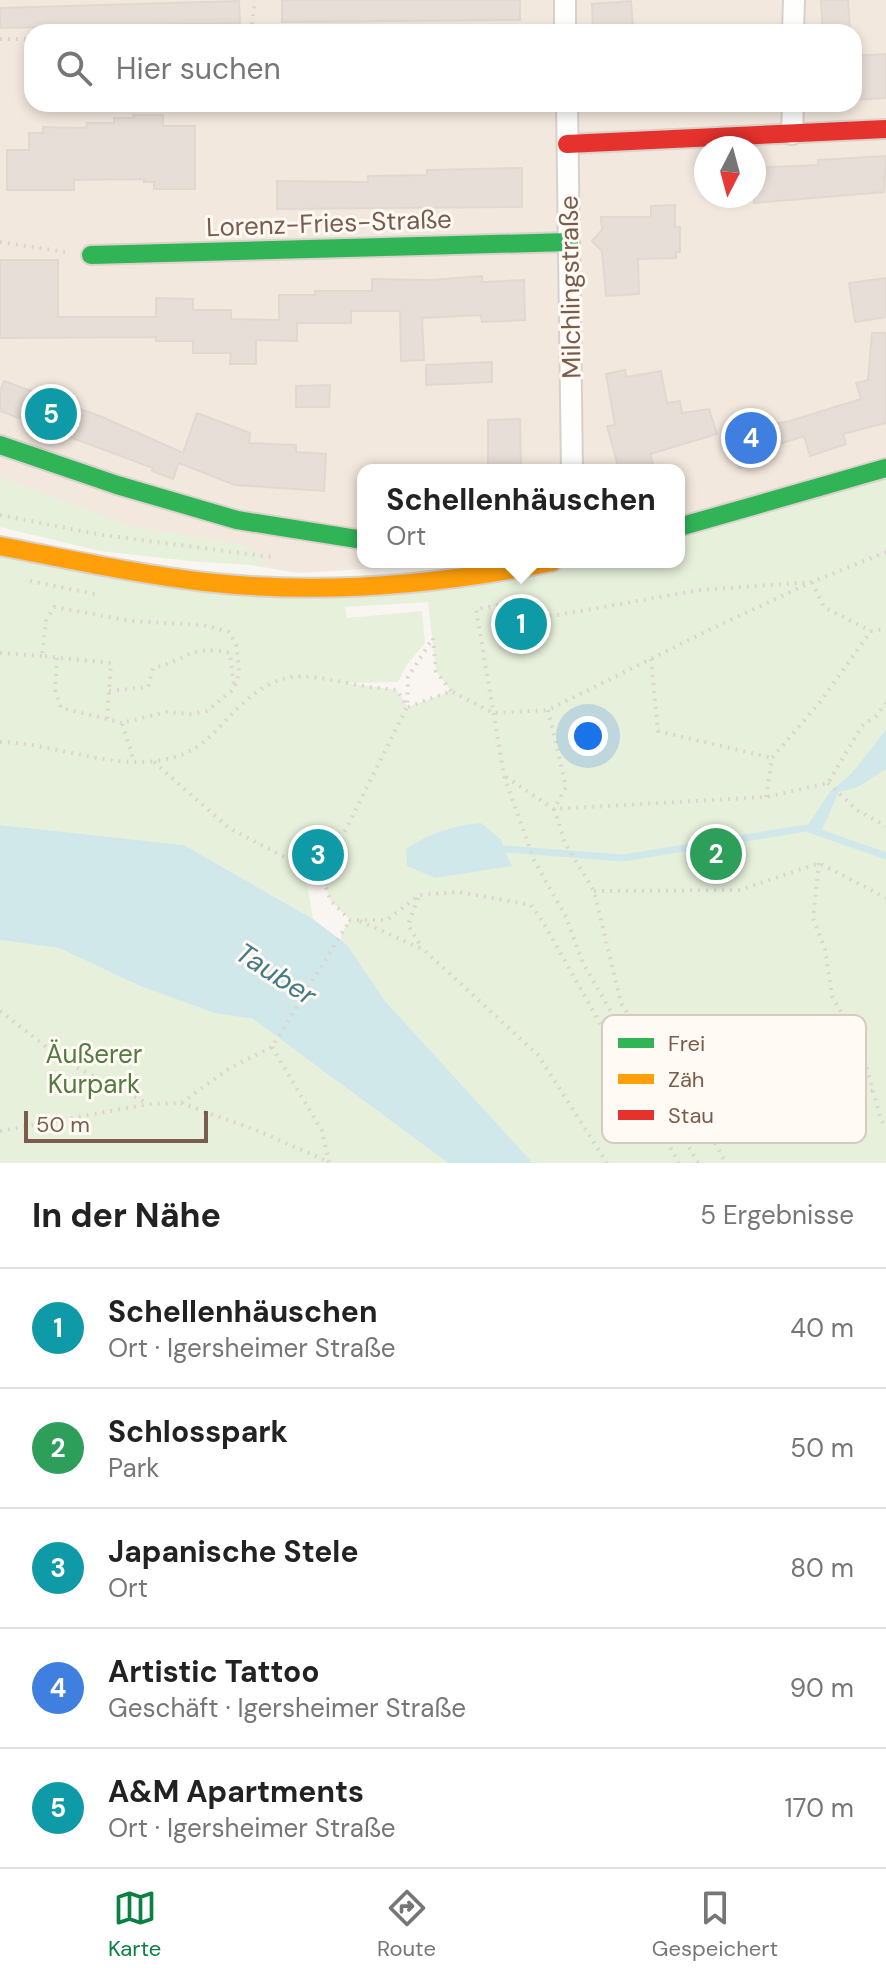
<!DOCTYPE html>
<html lang="de">
<head>
<meta charset="utf-8">
<style>
  body { margin:0; font-family:"DM Sans",sans-serif; background:#f6f6f6; color:#222 }
  .compass { position:absolute; left:694px; top:136px; width:72px; height:72px; border-radius:50%; background:#fff; box-shadow:0 4px 12px #0003; rotate:186deg }
  .scale { position:absolute; left:24px; bottom:20px; width:184px; box-sizing:border-box; padding-left:8px; border:4px solid #7a5c4d; border-top:0; font-size:22px; line-height:28px; white-space:nowrap; color:#7a5c4d; -webkit-text-stroke:6px #fffaf3; paint-order:stroke }
  .you { position:absolute; left:588px; top:736px; width:28px; height:28px; margin:-20px; border:6px solid #fff; border-radius:50%; background:#1a73e8; box-shadow:0 0 0 12px #1a73e833 }
  .badge { display:grid; place-items:center; width:52px; height:52px; border-radius:50%; background:#0b8043; color:#fff; font-size:26px; font-weight:700 }
  .pin { position:absolute; translate:-50% -50%; border:4px solid #fff; box-shadow:0 2px 8px #0006 }
  .popup { position:absolute; left:357px; top:464px; width:328px; height:104px; box-sizing:border-box; display:grid; place-content:center; border-radius:16px; background:#fff; filter:drop-shadow(0 2px 6px #0005); font-size:26px; white-space:nowrap; color:#767676 }
  .popup b { font-size:30px; color:#222 }
  .popup::after { content:''; position:absolute; left:50%; top:100%; margin-left:-16px; border:16px solid transparent; border-top-color:#fff }
  .list { margin:0; padding:0; list-style:none }
  h2 { display:flex; justify-content:space-between; align-items:center; height:104px; margin:0; padding:0 32px; font-size:34px }
  h2 small { font-size:26px; font-weight:400; color:#767676 }
  .list li { display:grid; grid-template-columns:52px 1fr auto; gap:24px; align-items:center; box-sizing:border-box; height:120px; padding:0 32px; border-top:2px solid #e0e0e0 }
  .list b { display:block; font-size:30px; white-space:nowrap }
  .list p { margin:0; font-size:26px; white-space:nowrap; color:#767676 }
  .list em { font-size:26px; font-style:normal; color:#767676 }
  .icon { flex:none; width:44px; height:44px; fill:none; stroke:currentColor; stroke-width:2; stroke-linecap:round; stroke-linejoin:round }
  .map { position:relative; flex:none; width:886px; height:1163px; overflow:hidden }
  .search { position:absolute; background:#fff; box-shadow:0 4px 12px #0003; left:24px; right:24px; top:24px; height:88px; display:flex; align-items:center; gap:20px; box-sizing:border-box; padding:0 28px; border-radius:24px; color:#767676; font-size:30px }
  .sheet { height:704px; background:#fff }
  nav { display:flex; justify-content:space-around; align-items:center; box-sizing:border-box; height:112px; border-top:2px solid #e0e0e0; background:#fff; font-size:22px; color:#767676 }
  nav a { display:grid; justify-items:center; gap:4px }
  nav .on { color:#0b8043 }
  .map>svg:first-child { display:block }
  .residential { fill:#f2e8de; fill-rule:evenodd }
  .green { fill:#e7f0db; fill-rule:evenodd }
  .water { fill:#d0e8ea }
  .lines { fill:none; stroke-linecap:round; stroke-linejoin:round }
  .stream { stroke:#d0e8ea; stroke-width:7 }
  .building { fill:#e6ded7; stroke:#e2d8d2; stroke-width:2 }
  .street-casing { stroke:#d7d1cb; stroke-width:24 }
  .fast-casing { stroke:#d9d2cb; stroke-width:22 }
  .slow-casing { stroke:#d9d2cb; stroke-width:22 }
  .jam-casing { stroke:#d9d2cb; stroke-width:22 }
  .path { stroke:#dcd5d0; stroke-width:4; stroke-dasharray:2 6; stroke-linecap:butt }
  .street { stroke:#fefefd; stroke-width:20 }
  .fast { stroke:#30b455; stroke-width:18 }
  .slow { stroke:#ff9f0a; stroke-width:18 }
  .jam { stroke:#e5322d; stroke-width:18 }
  .labels { text-anchor:middle; dominant-baseline:central; stroke-width:6; stroke-linejoin:round; paint-order:stroke }
  .street-label { font-size:26px; fill:#7a5c4d; stroke:#fffaf3 }
  .park-label { font-size:26px; fill:#537a41; stroke:#fffaf3 }
  .water-label { font-size:28px; font-style:italic; fill:#437c86; stroke:#fffaf3 }
  .key { fill:#fffaf3; stroke:#d7cbc1; stroke-width:2 }
  .key-label { font-size:22px; fill:#7a5c4d }
</style>
</head>
<body>
<div class="map">
<svg width="886" height="1163" viewBox="0 0 886 1163">
  <rect width="100%" height="100%" fill="#f9f5f0"/>
  <!-- residential -->
  <path class="residential" d="M0,0H886V460L679,517V470H363V562H479L298,573L0,522ZM32,32H854V104H32ZM706,148H754V196H706Z"/>
  <!-- green -->
  <g class="green">
    <path d="M886,468V1163H533L385,1001L341,941V934L350,920L331,901L322,877L304,868L313,919L184,845L0,825V546L236,585L552,562H679V527ZM428,602L436,671L451,691L408,707L397,690L347,683L398,682L406,666L425,643L422,611L347,618L345,607ZM502,605L515,615L522,613C531,616 534,622 530,630L519,635L498,630L491,607ZM501,840L512,865L435,878Z"/>
    <polygon points="0,477 131,526 240,544 258,554 267,566 200,562 100,551 0,527"/>
    <polygon points="0,940 59,948 140,986 214,1013 253,1019 448,1163 0,1163"/>
  </g>
  <!-- water -->
  <g class="water">
    <polygon points="886,730 886,769 858,787 839,792 821,832 806,828 830,792 852,773"/>
    <path d="M481,823L501,840L512,866L435,878L407,866L406,849C430,833 452,826 481,823Z"/>
    <polygon points="0,825 184,845 313,919 347,945 385,1001 533,1163 448,1163 253,1019 214,1013 140,986 59,948 0,940"/>
  </g>
  <g class="lines">
    <!-- stream -->
    <polyline class="stream" points="505,849 623,858 806,828 886,856"/>
  </g>
  <!-- building -->
  <g class="building">
    <polygon points="282,0 520,0 520,20 282,22"/>
    <polygon points="821,0 848,0 850,32 823,32"/>
    <polygon points="239,1 240,23 0,28 0,8"/>
    <polygon points="631,1 633,28 593,30 592,4"/>
    <polygon points="886,54 886,98 854,100 854,56"/>
    <polygon points="133,115 163,115 163,126 195,126 195,189 154,189 154,182 144,182 144,179 74,180 74,190 7,190 7,150 29,150 29,133 43,133 43,127 86,128 87,123 114,123 114,118 134,118"/>
    <polygon points="886,156 884,192 754,203 754,168 818,165 818,160"/>
    <polygon points="522,168 522,207 277,209 277,181 368,182 368,176 427,175 427,170"/>
    <polygon points="675,205 675,227 680,227 680,252 676,252 676,258 638,259 639,294 606,296 602,251 592,241 602,230 601,217 651,217 651,206"/>
    <polygon points="0,260 58,260 58,317 156,317 156,298 193,299 193,310 231,310 231,319 279,320 279,295 315,295 315,291 372,291 372,279 431,280 482,276 482,282 524,280 525,320 482,322 481,315 422,318 424,360 401,361 400,311 351,311 351,323 297,323 297,341 256,340 256,364 230,364 231,353 193,353 193,341 156,341 156,337 0,338"/>
    <polygon points="886,278 886,317 855,322 849,283"/>
    <polygon points="872,333 886,333 886,423 843,434 846,444 810,456 804,436 770,447 773,459 739,468 728,422 751,416 752,422 762,419 763,426 790,421 861,399 856,383 868,380"/>
    <polygon points="492,362 492,382 426,385 426,365"/>
    <polygon points="625,370 626,377 661,371 667,403 680,401 682,413 709,409 717,434 650,454 655,470 619,470 607,426 615,425 606,374"/>
    <polygon points="4,381 102,417 183,453 197,413 250,433 249,443 296,445 296,452 326,454 324,491 235,485 179,463 173,479 152,471 153,468 0,411 0,392"/>
    <polygon points="330,385 329,407 296,407 296,386"/>
    <polygon points="520,419 521,470 488,470 488,420"/>
    <circle cx="521" cy="624" r="11"/>
  </g>
  <g class="lines">
    <defs>
      <g id="street">
        <polyline points="565,0 565,32"/>
        <polyline points="793,32 794,0"/>
        <polyline points="567,104 572,470"/>
        <polyline points="792,134 793,104"/>
      </g>
      <g id="fast">
        <polyline points="91,255 569,242"/>
        <polyline points="0,445 117,485 237,520 363,540"/>
        <polyline points="679,527 886,468"/>
      </g>
      <path id="slow" d="M0,546C68,559 136,574 205,582C321,595 438,585 552,562"/>
      <polyline id="jam" points="567,144 886,129"/>
    </defs>
    <!-- street casing -->
    <use href="#street" class="street-casing"/>
    <!-- fast casing -->
    <use href="#fast" class="fast-casing"/>
    <!-- slow casing -->
    <use href="#slow" class="slow-casing"/>
    <!-- jam casing -->
    <use href="#jam" class="jam-casing"/>
    <!-- path -->
    <g class="path">
      <polyline points="251,32 255,0"/>
      <polyline points="0,39 32,39"/>
      <polyline points="0,242 65,252"/>
      <polyline points="0,515 102,535 272,557"/>
      <polyline points="30,581 95,594"/>
      <polyline points="812,582 824,607 871,631 886,629"/>
      <polyline points="0,653 42,656"/>
      <polyline points="57,658 55,690 61,708 107,719"/>
      <polyline points="651,659 658,731 772,758"/>
      <path d="M109,691L148,687L153,668C188,660 189,644 230,653L234,687"/>
      <polyline points="451,691 436,671 433,638 408,677 407,707 322,877 331,901 350,920 387,920 419,895 459,892 531,905 543,922 679,1163"/>
      <polyline points="408,707 451,691 493,713 548,710 709,630 812,582 886,552"/>
      <polyline points="548,710 566,787 554,809 565,843 594,891 621,1003 664,1071 709,1132 726,1163"/>
      <polyline points="122,723 107,719 111,663 42,656 46,621 54,607 131,621 203,625 229,632 236,645 238,659 239,674 234,689 207,711 190,714 166,712 122,723 134,761"/>
      <path d="M0,742C58,743 117,774 175,757C208,747 219,725 241,705C281,669 300,674 348,683C364,687 380,688 397,690L406,705"/>
      <polyline points="154,762 229,828 322,877"/>
      <polyline points="506,777 554,809 766,797 828,783 862,726 876,716 886,703"/>
      <polyline points="828,783 857,810 886,826"/>
      <polyline points="766,797 772,758 820,702 871,631"/>
      <polyline points="819,863 813,918 825,949 832,996 862,1050 881,1120 886,1127"/>
      <polyline points="594,891 740,890 819,863 886,898"/>
      <polyline points="418,898 408,925 422,948"/>
      <polyline points="360,921 424,950 538,1055 607,1163"/>
      <polyline points="0,1011 66,1062 147,1103"/>
      <polyline points="272,1047 322,1131 329,1162"/>
      <polyline points="654,1055 688,1044 773,1063 873,1091"/>
      <polyline points="181,1103 256,1130 329,1162 327,1163"/>
      <polyline points="0,1131 149,1104 181,1103 230,1068 272,1047 350,920"/>
      <path d="M698,1163L583,963L566,917L534,860L504,776L476,609C508,604 518,599 546,617L700,590L812,582"/>
    </g>
    <!-- street -->
    <use href="#street" class="street"/>
    <!-- fast -->
    <use href="#fast" class="fast"/>
    <!-- slow -->
    <use href="#slow" class="slow"/>
    <!-- jam -->
    <use href="#jam" class="jam"/>
  </g>
  <g class="labels">
    <!-- street labels -->
    <g class="street-label">
      <text transform="translate(329 223) rotate(-2)">Lorenz-Fries-Straße</text>
      <text transform="translate(570 287) rotate(-91)">Milchlingstraße</text>
    </g>
    <!-- park labels -->
    <g class="park-label">
      <text x="94" y="1054">Äußerer<tspan x="94" dy="30">Kurpark</tspan></text>
    </g>
    <!-- water labels -->
    <g class="water-label">
      <text transform="translate(276 974) rotate(33)">Tauber</text>
    </g>
  </g>
  <!-- legend -->
  <rect x="602" y="1015" width="264" height="128" rx="12" class="key"/>
  <rect x="618" y="1038" width="36" height="10" fill="#30b455"/>
  <rect x="618" y="1074" width="36" height="10" fill="#ff9f0a"/>
  <rect x="618" y="1110" width="36" height="10" fill="#e5322d"/>
  <g class="key-label">
    <text x="668" y="1051">Frei</text>
    <text x="668" y="1087">Zäh</text>
    <text x="668" y="1123">Stau</text>
  </g>
</svg>
<svg class="compass" viewBox="-18 -18 36 36"><path d="M0-13l5 13h-10z" fill="#e53935"/><path d="M0 13l5-13h-10z" fill="#767676"/></svg>
<div class="scale">50 m</div>
<div class="you"></div>
<div class="pin badge" style="left:521px;top:624px;background:#0f9aa8">1</div>
<div class="popup"><b>Schellenhäuschen</b>Ort</div>
<div class="pin badge" style="left:716px;top:854px;background:#2e9e5b">2</div>
<div class="pin badge" style="left:318px;top:855px;background:#0f9aa8">3</div>
<div class="pin badge" style="left:751px;top:438px;background:#3f7fe0">4</div>
<div class="pin badge" style="left:51px;top:414px;background:#0f9aa8">5</div>
<div class="search"><svg class="icon" aria-label="search" viewBox="0 0 24 24"><circle cx="10" cy="10" r="6"/><path d="M15 15l6 6"/></svg>Hier suchen</div>
</div>
<section class="sheet">
<h2>In der Nähe<small>5 Ergebnisse</small></h2>
<ul class="list">
<li><span class="badge" style="background:#0f9aa8">1</span><div><b>Schellenhäuschen</b><p>Ort · Igersheimer Straße</p></div><em>40 m</em></li>
<li><span class="badge" style="background:#2e9e5b">2</span><div><b>Schlosspark</b><p>Park</p></div><em>50 m</em></li>
<li><span class="badge" style="background:#0f9aa8">3</span><div><b>Japanische Stele</b><p>Ort</p></div><em>80 m</em></li>
<li><span class="badge" style="background:#3f7fe0">4</span><div><b>Artistic Tattoo</b><p>Geschäft · Igersheimer Straße</p></div><em>90 m</em></li>
<li><span class="badge" style="background:#0f9aa8">5</span><div><b>A&amp;M Apartments</b><p>Ort · Igersheimer Straße</p></div><em>170 m</em></li>
</ul>
</section>
<nav>
<a class="on"><svg class="icon" aria-label="map" viewBox="0 0 24 24"><path d="M3 6l6-2 6 2 6-2v14l-6 2-6-2-6 2zM9 4v14M15 6v14"/></svg>Karte</a>
<a><svg class="icon" aria-label="directions" viewBox="0 0 24 24"><path d="M12 3l9 9-9 9-9-9zM9 14v-3h6M13 9l2 2-2 2"/></svg>Route</a>
<a><svg class="icon" aria-label="saved" viewBox="0 0 24 24"><path d="M7 4h10v16l-5-4-5 4z"/></svg>Gespeichert</a>
</nav>
</body>
</html>
